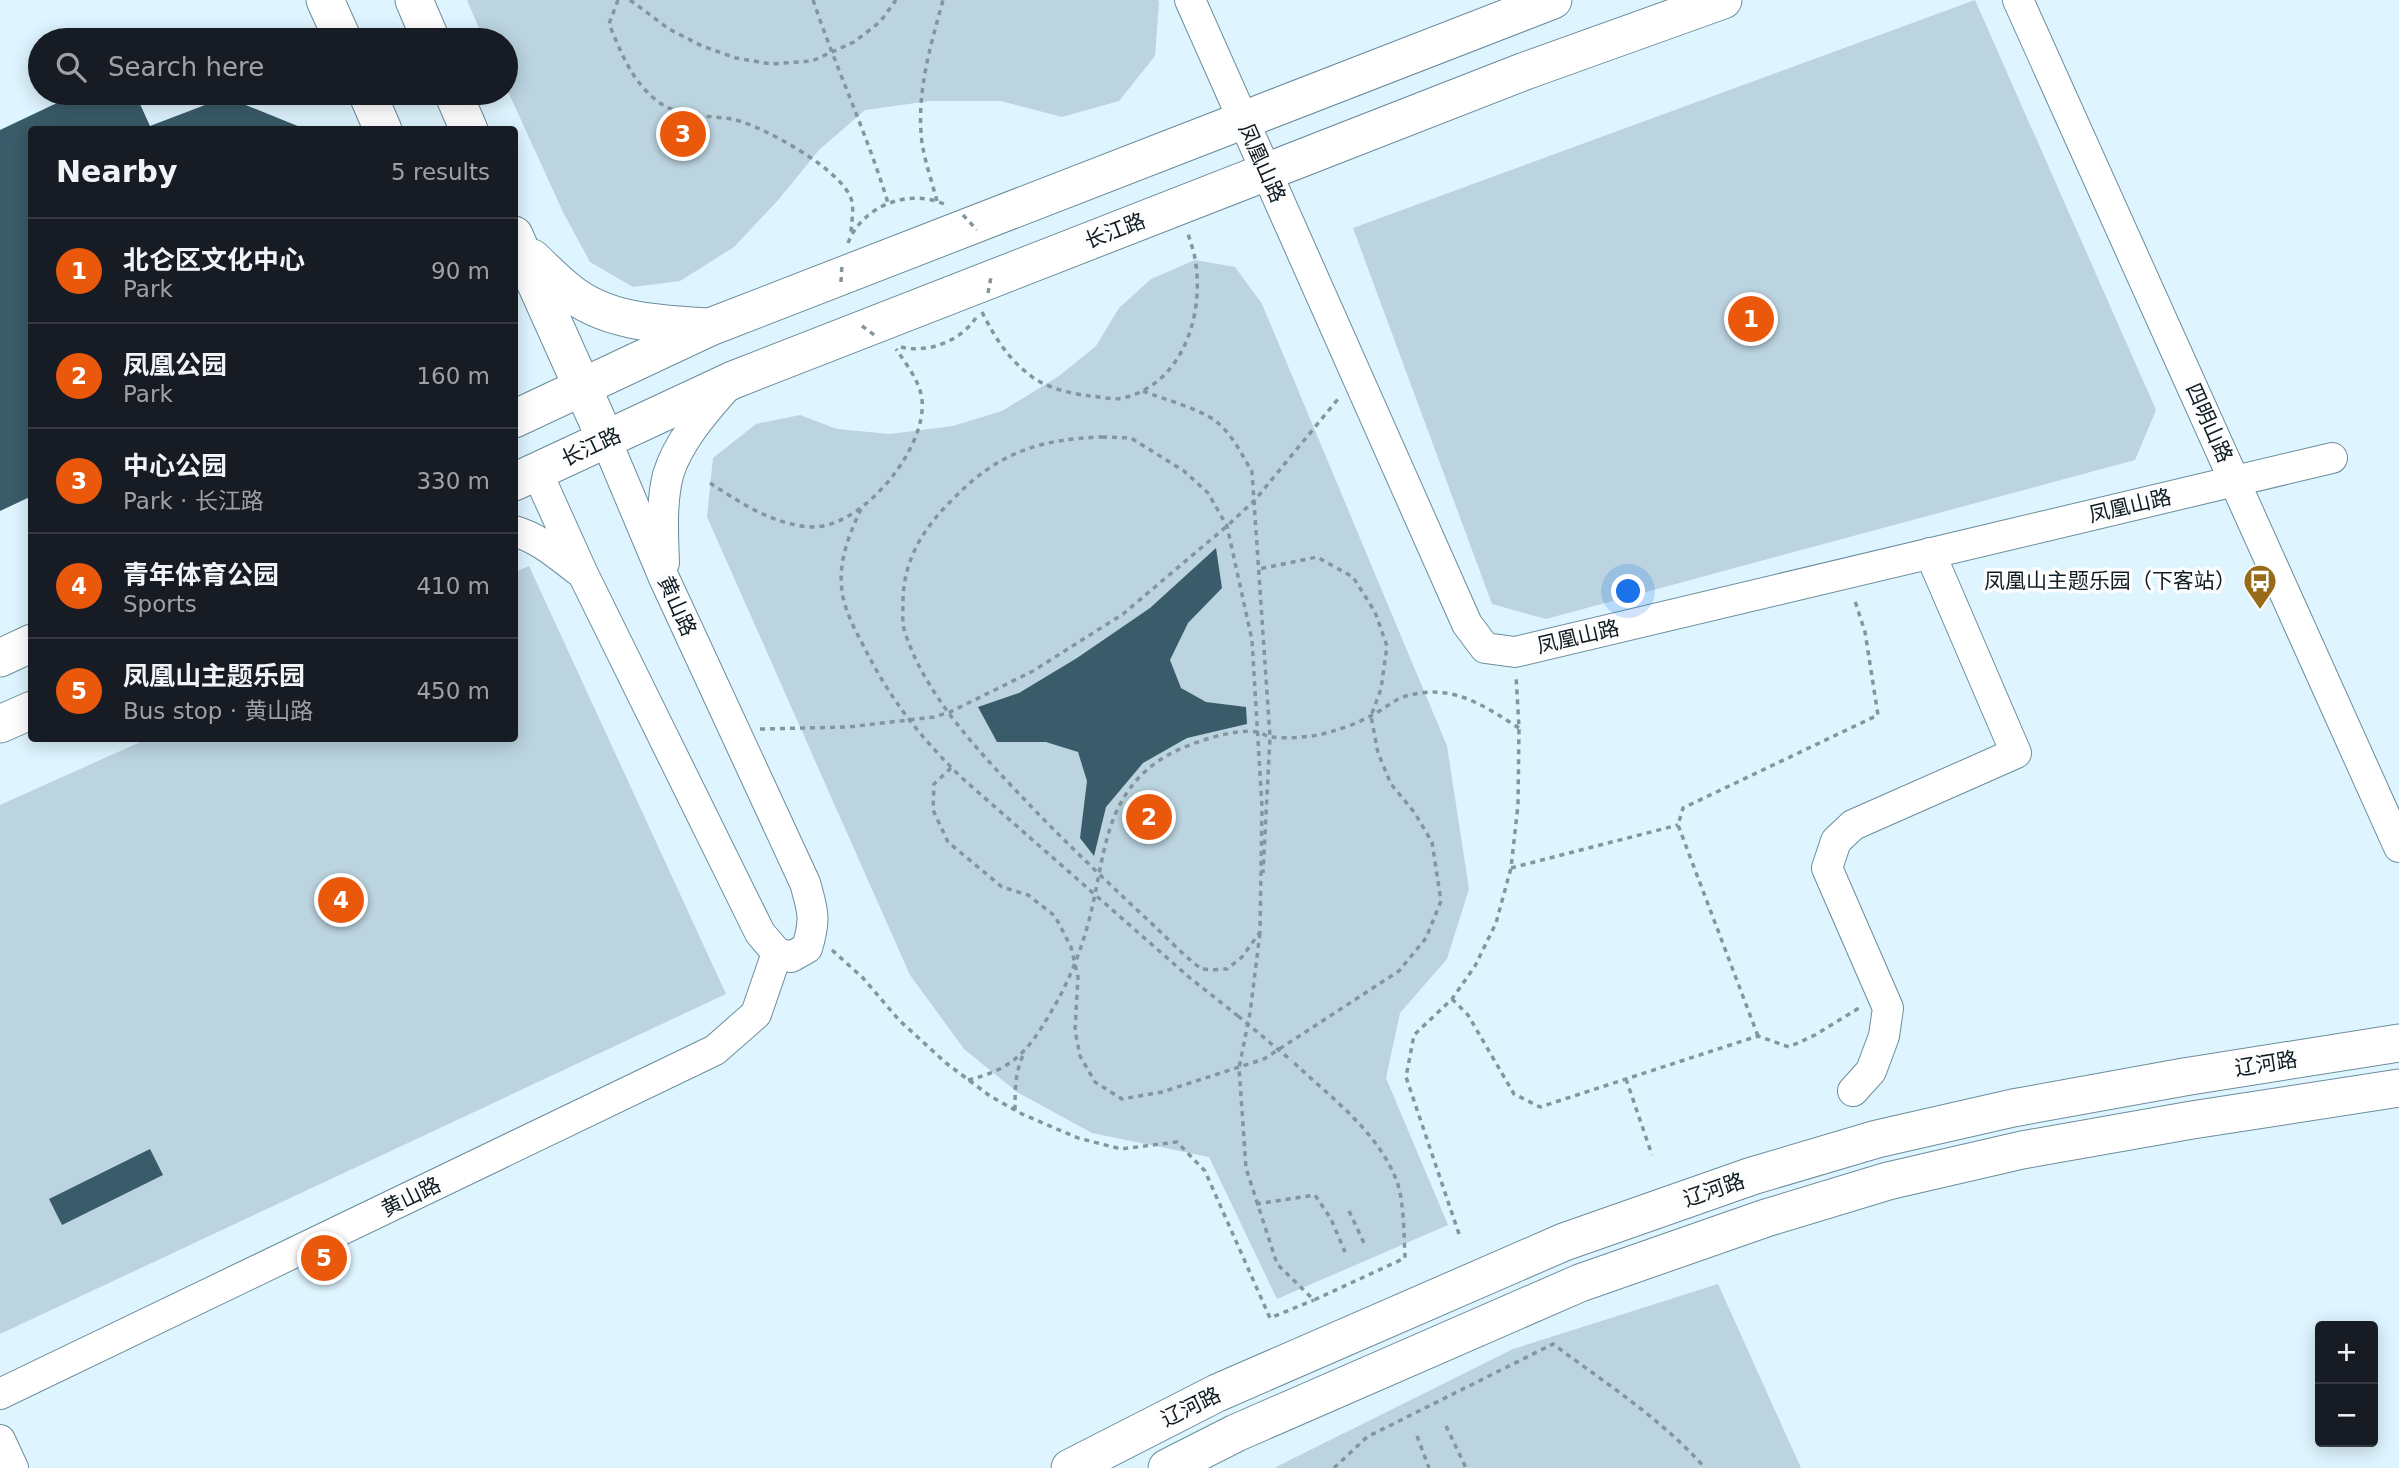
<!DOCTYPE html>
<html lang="en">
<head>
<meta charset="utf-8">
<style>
  body { margin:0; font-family:"DejaVu Sans","Noto Sans SC",sans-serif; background:#242831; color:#f1f3f6 }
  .controls { position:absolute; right:21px; bottom:21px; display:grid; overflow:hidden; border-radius:7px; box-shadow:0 4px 18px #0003 }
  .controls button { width:63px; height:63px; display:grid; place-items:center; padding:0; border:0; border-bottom:2px solid #363941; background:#171b24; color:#f1f3f6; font:35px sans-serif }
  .you { position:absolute; left:1629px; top:592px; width:24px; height:24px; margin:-18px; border:5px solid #fff; border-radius:50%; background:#1a73e8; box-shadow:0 0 0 10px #1a73e833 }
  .badge { display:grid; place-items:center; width:46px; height:46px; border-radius:50%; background:#ea580c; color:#fff; font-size:23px; font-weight:700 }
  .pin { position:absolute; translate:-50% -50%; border:4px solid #fff; box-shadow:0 2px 7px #0006 }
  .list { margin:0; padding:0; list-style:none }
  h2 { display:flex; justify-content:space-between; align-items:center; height:91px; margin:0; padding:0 28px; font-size:30px }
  h2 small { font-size:23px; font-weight:400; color:#9ea1a6 }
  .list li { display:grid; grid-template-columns:46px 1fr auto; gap:21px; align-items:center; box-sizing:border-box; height:105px; padding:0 28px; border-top:2px solid #363941 }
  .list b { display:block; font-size:26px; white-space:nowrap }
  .list p { margin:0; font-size:23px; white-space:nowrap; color:#9ea1a6 }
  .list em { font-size:23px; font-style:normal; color:#9ea1a6 }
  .icon { flex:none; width:38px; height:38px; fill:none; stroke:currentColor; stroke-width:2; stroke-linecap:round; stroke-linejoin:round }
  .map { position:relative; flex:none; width:2399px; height:1468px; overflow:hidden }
  .search { position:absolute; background:#171b24; box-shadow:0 4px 18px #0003; left:28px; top:28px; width:490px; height:77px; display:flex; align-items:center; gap:18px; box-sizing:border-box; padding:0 24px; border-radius:38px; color:#9ea1a6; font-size:26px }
  .panel { position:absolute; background:#171b24; box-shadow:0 4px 18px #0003; left:28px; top:126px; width:490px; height:616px; border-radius:7px }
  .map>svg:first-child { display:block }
  .green { fill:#bbd4e0 }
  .building { fill:#3a5b69 }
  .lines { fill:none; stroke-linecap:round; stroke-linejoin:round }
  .minor-casing { stroke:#6b8d9c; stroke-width:32 }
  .major-casing { stroke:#6b8d9c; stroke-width:39 }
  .path { stroke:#83959d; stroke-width:3.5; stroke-dasharray:5 5; stroke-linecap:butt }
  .minor { stroke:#fff; stroke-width:30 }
  .major { stroke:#fff; stroke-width:37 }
  .path-bridge { stroke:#83959d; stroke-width:3.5; stroke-dasharray:5 5; stroke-linecap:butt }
  .labels { text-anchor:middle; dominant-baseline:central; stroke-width:7; stroke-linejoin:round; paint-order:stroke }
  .street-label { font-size:21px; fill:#0e1b21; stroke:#fdfdfd }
  .poi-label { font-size:21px; fill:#0e1b21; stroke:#fdfdfd; text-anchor:end }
</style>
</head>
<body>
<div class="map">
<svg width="2399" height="1468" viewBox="0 0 2399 1468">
  <rect width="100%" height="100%" fill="#def4fe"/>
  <!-- green -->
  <g class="green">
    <polygon points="467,0 1158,0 1159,2 1155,56 1119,101 1062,117 1001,101 930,101 865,110 819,150 779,199 734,247 680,281 633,287 590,262 563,212 506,87 506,40 484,40"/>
    <polygon points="1975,0 2156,410 2135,460 1546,619 1492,604 1353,228"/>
    <polygon points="1195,260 1235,267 1262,304 1447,746 1469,889 1447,959 1400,1013 1386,1078 1448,1225 1277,1299 1209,1157 1092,1133 1017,1092 964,1049 910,975 707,517 713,458 756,424 800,415 837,429 890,434 953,426 1002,411 1059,376 1096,346 1119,308 1151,279"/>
    <polygon points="529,566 726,994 0,1334 0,805 147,739 514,738 515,572"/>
    <polygon points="1718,1284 1801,1468 1274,1468 1513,1349"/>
  </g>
  <!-- building -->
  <g class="building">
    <polygon points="78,93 135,93 150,126 226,97 305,129 32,130 32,496 0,511 0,130"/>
    <polygon points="1216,548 1222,588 1188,623 1170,660 1181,688 1206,702 1246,707 1247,724 1187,738 1143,763 1106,807 1094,856 1080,838 1087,781 1078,752 1046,742 997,742 978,707 1019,693 1077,658 1150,608"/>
    <polygon points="150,1149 163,1175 62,1225 49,1199"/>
  </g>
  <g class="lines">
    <defs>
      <g id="minor">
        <polyline points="1190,0 1467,624 1485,648 1515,652 2332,458"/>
        <polyline points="2018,0 2399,847"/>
        <path d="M537,472L583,574L760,933L777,953L791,957L807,948C816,919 813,911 805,883L664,578L606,440"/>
        <path d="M514,531C539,538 559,556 579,571"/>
        <path d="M664,563C663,535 661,503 668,475C678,441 706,410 729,384"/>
        <polyline points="1853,1091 1871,1071 1884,1036 1888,1008 1827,868 1836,841 1853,825 2016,753 1930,553"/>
        <polyline points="0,1394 715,1050 756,1014 777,953"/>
        <polyline points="0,1440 13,1468"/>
      </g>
      <g id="major">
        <polyline points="325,0 343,40"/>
        <polyline points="414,0 431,40"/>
        <polyline points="367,93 383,130"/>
        <polyline points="453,93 469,130"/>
        <polyline points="514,235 606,440"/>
        <path d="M532,258C544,269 555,281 568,291C607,323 661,324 709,327"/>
        <polyline points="514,419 710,327 1553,0"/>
        <polyline points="514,482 733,380 1525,71 1723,0"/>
        <polyline points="0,658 32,643"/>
        <polyline points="0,724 32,710"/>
        <polyline points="1070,1468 1217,1393 1564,1242 1752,1176 1877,1139 2013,1108 2184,1077 2399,1043"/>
        <polyline points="1167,1468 1236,1433 1580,1283 1766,1218 1888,1181 2022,1150 2192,1120 2399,1088"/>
      </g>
    </defs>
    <!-- minor casing -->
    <use href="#minor" class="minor-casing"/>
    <!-- major casing -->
    <use href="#major" class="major-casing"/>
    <!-- path -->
    <g class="path">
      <path d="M618,0L609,24C621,52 631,80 656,100C678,118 706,115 732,119C761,125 846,171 852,202C854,212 851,224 851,234"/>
      <polyline points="630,0 669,29 702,46 736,58 771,64 812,61 854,42 880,22 896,0"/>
      <path d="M813,0C836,68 867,134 888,203"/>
      <path d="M937,201C932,182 925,162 922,143C916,93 930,48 943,0"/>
      <path d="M848,243C862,206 910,187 946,205"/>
      <path d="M982,312C993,334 1006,356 1026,372C1042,387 1070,394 1091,396C1101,397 1113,400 1123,398C1183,384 1205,314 1195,259C1194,250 1190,242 1188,233"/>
      <path d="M901,347C928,354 963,340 977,316"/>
      <path d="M1143,391C1165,400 1200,408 1218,423C1233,436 1243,456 1252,472L1270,737L1263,873"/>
      <path d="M1102,437L1131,438L1184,471L1208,493L1227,526L1252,640L1262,807L1260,932L1242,957L1227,969C1220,969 1207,971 1201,968C1192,964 1159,930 1150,922C1107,882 1065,842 1025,800C979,752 923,693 904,629C902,621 903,611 903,603C903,561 922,530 951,501C996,454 1037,439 1102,437Z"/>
      <path d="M710,483C741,503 773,525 812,527C862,528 927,449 922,400C920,381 906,364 896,349"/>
      <path d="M861,509C849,535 838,561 842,591C844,608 853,626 861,641C889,698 918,735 962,778L1190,978L1238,1016"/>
      <polyline points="760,729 848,727 934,717 950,712 1033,671 1123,614 1227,526 1255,500 1338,399"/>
      <polyline points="951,768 934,784 933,810 948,842 1002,887 1028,895 1055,916 1071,947 1078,977 1075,1030 1080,1056 1095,1082 1122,1099 1162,1092 1264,1059 1399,971 1426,938 1441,901 1432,842 1414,812 1391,784 1378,753 1371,716 1381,689 1387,646 1375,612 1353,577 1317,557 1259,569"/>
      <polyline points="1511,868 1678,825"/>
      <path d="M1260,933L1250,1013L1239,1068L1246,1168L1277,1264L1314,1300L1405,1258C1404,1237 1404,1200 1397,1182C1379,1132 1330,1097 1292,1061"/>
      <polyline points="832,950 863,978 899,1020 946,1063 990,1096 1022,1114 1078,1138 1121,1149 1177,1142 1205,1171 1270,1318 1314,1300"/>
      <polyline points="1452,999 1468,1015 1514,1094 1540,1107 1758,1036 1789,1047 1815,1035 1859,1008"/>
      <polyline points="1758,1036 1678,825 1683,808 1878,715 1865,632 1854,598"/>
      <polyline points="1626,1079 1652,1155"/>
      <path d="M968,1080C1010,1070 1027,1053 1048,1017C1066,988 1079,957 1088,924C1106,859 1101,792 1170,754C1190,743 1234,728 1257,732C1262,732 1266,737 1271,737C1288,739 1314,737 1330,732C1344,728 1361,722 1374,714C1384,709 1395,699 1406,696C1452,683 1483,705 1519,728"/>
      <path d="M1015,1110C1015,1089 1015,1072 1024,1053"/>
      <polyline points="1256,1204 1315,1195 1331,1219 1345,1252"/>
      <polyline points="1349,1211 1364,1243"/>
      <polyline points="1459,1234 1406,1077 1414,1035 1452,999 1475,966 1496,923 1511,868 1518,805 1519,728 1516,675"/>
      <polyline points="1446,1426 1466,1468"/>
      <polyline points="1417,1436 1429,1468"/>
      <path d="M1334,1468L1367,1437L1553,1344C1604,1382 1663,1420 1705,1468"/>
    </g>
    <!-- minor -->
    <use href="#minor" class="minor"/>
    <!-- major -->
    <use href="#major" class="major"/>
    <!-- path-bridge -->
    <g class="path-bridge">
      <polyline points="963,215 977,230"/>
      <polyline points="841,282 842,263"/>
      <polyline points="988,293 991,277"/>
      <polyline points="862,326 877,337"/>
      <polyline points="1238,1016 1292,1061"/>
    </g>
  </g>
  <!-- icons -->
  <defs>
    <symbol id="bus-pin" viewBox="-11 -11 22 30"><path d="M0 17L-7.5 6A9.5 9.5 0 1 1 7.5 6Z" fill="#976b19" stroke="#fdfdfd"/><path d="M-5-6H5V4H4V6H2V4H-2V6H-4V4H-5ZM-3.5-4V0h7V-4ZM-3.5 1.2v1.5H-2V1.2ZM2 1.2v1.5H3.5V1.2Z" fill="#fff"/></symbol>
  </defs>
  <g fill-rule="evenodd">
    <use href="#bus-pin" x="2241" y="562" width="38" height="52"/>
  </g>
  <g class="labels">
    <!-- street labels -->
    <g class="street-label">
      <text transform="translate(1262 163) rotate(66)">凤凰山路</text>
      <text transform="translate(1115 231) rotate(-21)">长江路</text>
      <text transform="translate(2209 423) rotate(66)">四明山路</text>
      <text transform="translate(591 447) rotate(-25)">长江路</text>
      <text transform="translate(2130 506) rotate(-13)">凤凰山路</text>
      <text transform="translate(677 606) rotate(66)">黄山路</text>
      <text transform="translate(1578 637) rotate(-13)">凤凰山路</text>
      <text transform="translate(2266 1064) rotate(-9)">辽河路</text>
      <text transform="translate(1714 1190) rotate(-19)">辽河路</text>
      <text transform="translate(411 1197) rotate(-26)">黄山路</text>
      <text transform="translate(1191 1407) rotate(-26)">辽河路</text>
    </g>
    <!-- poi labels -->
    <g class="poi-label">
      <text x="2236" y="581">凤凰山主题乐园（下客站）</text>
    </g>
  </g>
</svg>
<div class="controls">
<button>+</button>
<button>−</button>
</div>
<div class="you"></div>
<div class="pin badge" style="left:1751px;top:319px">1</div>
<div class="pin badge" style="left:1149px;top:817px">2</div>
<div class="pin badge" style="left:683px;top:134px">3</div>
<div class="pin badge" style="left:341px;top:900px">4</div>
<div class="pin badge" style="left:324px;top:1258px">5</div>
<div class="search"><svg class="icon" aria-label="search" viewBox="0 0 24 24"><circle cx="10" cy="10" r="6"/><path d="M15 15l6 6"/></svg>Search here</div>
<section class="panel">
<h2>Nearby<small>5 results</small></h2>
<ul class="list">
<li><span class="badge">1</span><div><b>北仑区文化中心</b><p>Park</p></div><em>90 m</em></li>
<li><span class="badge">2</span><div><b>凤凰公园</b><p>Park</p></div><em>160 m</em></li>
<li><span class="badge">3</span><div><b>中心公园</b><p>Park · 长江路</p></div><em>330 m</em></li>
<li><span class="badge">4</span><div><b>青年体育公园</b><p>Sports</p></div><em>410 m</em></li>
<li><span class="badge">5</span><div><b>凤凰山主题乐园</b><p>Bus stop · 黄山路</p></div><em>450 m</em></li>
</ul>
</section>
</div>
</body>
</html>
